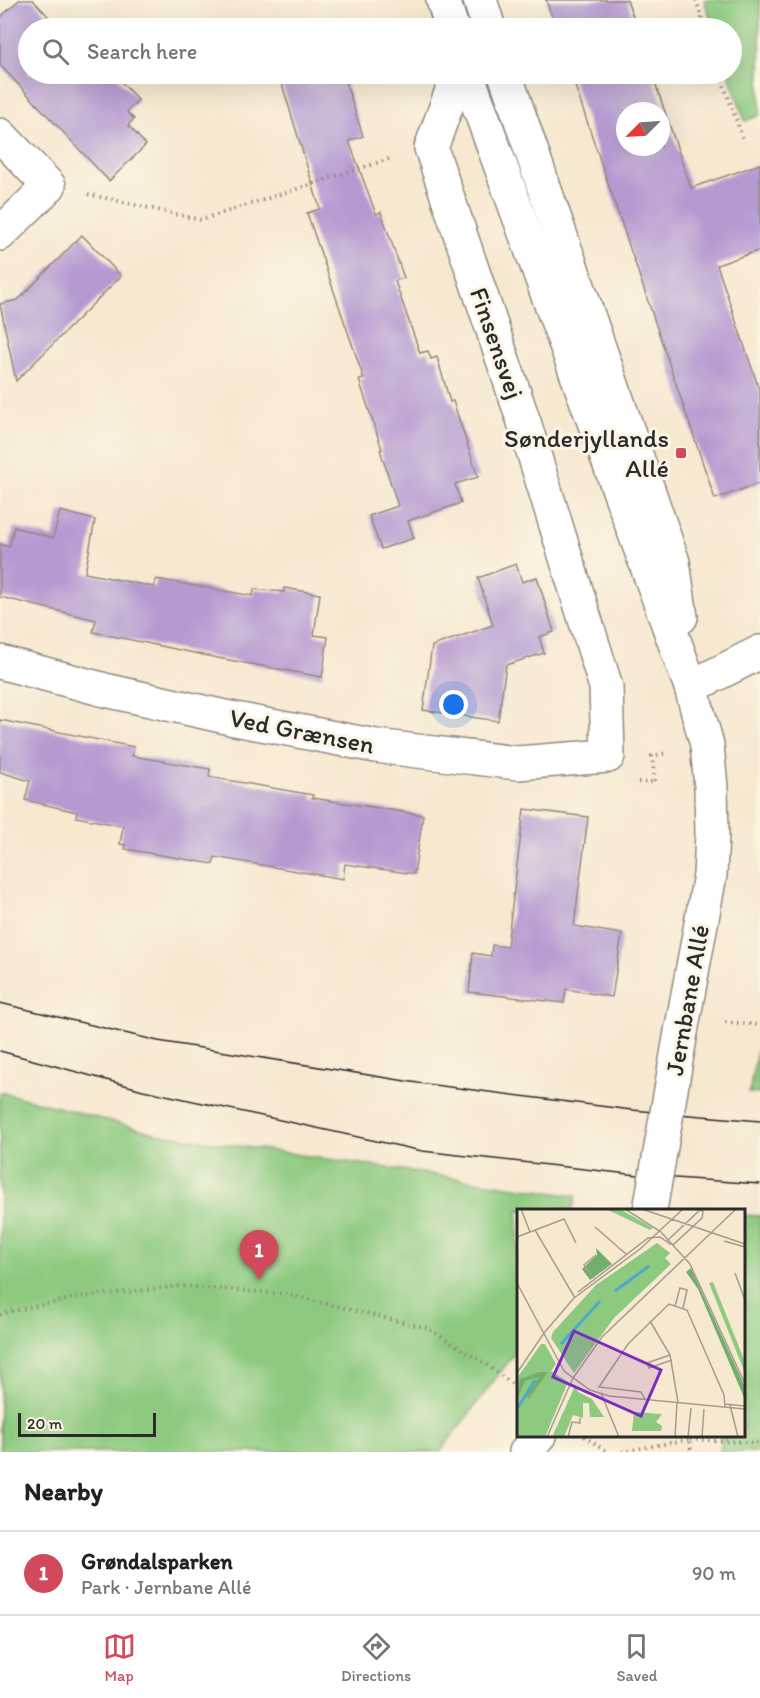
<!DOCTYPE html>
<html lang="en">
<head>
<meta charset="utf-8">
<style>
  body { margin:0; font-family:Itim,sans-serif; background:#f6f6f6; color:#222 }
  .compass { position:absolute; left:616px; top:102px; width:54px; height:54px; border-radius:50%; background:#fff; box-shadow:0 6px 24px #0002; rotate:246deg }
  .scale { position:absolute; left:18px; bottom:15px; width:138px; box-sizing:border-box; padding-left:6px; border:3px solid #2b2b2b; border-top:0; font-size:16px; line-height:21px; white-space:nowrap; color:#2b2b2b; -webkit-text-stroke:4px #fcf5e5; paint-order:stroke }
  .you { position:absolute; left:454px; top:705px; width:21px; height:21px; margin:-15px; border:4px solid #fff; border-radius:50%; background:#1a73e8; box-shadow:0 0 0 9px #1a73e833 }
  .badge { display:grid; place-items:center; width:39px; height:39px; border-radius:50%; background:#d1495b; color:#fff; font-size:20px; font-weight:700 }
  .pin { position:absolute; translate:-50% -50px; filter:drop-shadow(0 2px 3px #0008) }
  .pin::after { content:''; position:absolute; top:32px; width:21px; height:18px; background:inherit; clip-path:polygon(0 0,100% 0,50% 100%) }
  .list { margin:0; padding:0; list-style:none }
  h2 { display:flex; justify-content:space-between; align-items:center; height:78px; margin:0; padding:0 24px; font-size:26px }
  h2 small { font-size:20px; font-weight:400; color:#767676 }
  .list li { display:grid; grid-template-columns:39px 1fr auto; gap:18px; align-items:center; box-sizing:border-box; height:84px; padding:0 24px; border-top:2px solid #e0e0e0 }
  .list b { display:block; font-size:22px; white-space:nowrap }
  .list p { margin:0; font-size:20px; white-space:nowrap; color:#767676 }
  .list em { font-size:20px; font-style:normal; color:#767676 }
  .icon { flex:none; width:33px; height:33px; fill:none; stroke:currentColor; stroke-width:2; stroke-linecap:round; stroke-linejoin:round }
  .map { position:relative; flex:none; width:760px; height:1452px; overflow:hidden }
  .search { position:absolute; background:#fff; box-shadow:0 6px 24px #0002; left:18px; right:18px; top:18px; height:66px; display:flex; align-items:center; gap:15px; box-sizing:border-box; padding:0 21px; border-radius:33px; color:#767676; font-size:22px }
  .sheet { height:162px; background:#fff }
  nav { display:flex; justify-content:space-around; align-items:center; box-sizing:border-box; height:84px; border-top:2px solid #e0e0e0; background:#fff; font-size:16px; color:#767676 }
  nav a { display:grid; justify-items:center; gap:3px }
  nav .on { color:#d1495b }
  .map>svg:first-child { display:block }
  .green { fill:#8dca80; stroke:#5c7a56; stroke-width:1.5 }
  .building { fill:#b49ad1; fill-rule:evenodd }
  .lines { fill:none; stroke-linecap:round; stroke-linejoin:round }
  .street-casing { stroke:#918a7e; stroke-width:36 }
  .secondary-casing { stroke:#918a7e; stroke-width:36 }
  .path { stroke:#918a7e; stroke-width:4; stroke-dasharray:1.5 4.5; stroke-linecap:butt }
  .street { stroke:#fff; stroke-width:33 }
  .secondary { stroke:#fff; stroke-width:33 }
  .tram { stroke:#2b2b2b; stroke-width:1.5 }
  .secondary-bridge-casing { stroke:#918a7e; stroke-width:36; stroke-linecap:butt }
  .secondary-bridge { stroke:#fff; stroke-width:33 }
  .poi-dot { fill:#d1495b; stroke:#fcf5e5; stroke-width:2 }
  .labels { text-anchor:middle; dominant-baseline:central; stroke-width:6; stroke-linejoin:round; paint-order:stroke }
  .street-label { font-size:26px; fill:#2b2b2b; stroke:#fcf5e5 }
  .poi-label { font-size:26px; fill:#2b2b2b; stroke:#fcf5e5; text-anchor:end }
  .inset-river { fill:none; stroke:#4da9cb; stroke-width:3 }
  .inset-road { fill:none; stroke:#a59c8e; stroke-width:1.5 }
  .view { fill:#7b2cbf; fill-opacity:0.15; stroke:#7b2cbf; stroke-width:3 }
  .inset-edge { fill:none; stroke:#2b2b2b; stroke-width:3 }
</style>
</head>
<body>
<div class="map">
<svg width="760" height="1452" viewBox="0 0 760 1452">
  <rect width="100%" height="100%" fill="#fcf5e5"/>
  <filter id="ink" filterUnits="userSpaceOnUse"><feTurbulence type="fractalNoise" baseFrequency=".0167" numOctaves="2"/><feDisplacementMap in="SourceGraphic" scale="12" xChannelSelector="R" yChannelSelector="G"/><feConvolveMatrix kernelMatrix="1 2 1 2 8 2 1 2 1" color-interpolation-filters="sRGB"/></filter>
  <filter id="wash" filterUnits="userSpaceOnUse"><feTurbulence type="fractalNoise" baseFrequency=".008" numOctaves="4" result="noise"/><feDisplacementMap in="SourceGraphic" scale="24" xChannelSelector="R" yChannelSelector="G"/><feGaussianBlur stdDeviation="1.35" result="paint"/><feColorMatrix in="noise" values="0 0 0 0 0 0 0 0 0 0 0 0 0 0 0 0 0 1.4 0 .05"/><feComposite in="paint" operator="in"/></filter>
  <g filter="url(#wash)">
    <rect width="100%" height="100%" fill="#f7e8d0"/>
    <!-- green -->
    <g class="green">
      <polygon points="704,0 760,0 760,115 745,121 729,74 732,74 732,28 714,28"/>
      <polygon points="760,1036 760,1094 749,1093"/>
      <polygon points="0,1092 159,1134 576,1196 572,1210 518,1210 518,1349 440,1452 0,1452"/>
      <polygon points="744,1215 760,1216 760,1452 720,1452 722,1436 744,1436"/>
    </g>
    <g id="blocks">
      <!-- building -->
      <g class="building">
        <polygon points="19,0 33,0 59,28 28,28 28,74 114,74 138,100 127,112 134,119 128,125 146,145 109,181 0,65 0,18"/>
        <polygon points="546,0 627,0 637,28 556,28"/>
        <polygon points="279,74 343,74 363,136 349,141 376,214 381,212 404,278 395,281 420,353 428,351 431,359 437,357 450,402 453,401 478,477 455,484 461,503 408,521 414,538 381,549 369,516 398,506 380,450 382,449 359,380 364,379 307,213 320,209"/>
        <path d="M571,74H652L691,188L760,164V250L717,265L760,392V483L715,499ZM625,111H661V147H625Z"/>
        <polygon points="82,235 121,276 16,381 0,304 18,300"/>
        <polygon points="60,511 95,520 85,573 154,587 156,579 253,596 254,589 284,592 284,588 320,594 314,635 328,637 322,677 218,658 93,632 96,620 0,597 0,544 9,547 14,527 53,538"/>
        <polygon points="516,564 522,582 537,577 554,632 539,637 544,653 506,665 498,721 423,710 432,646 493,625 478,578"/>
        <polygon points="0,720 134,747 132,756 210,769 209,777 313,795 312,798 423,815 414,874 345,864 343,879 215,857 213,864 125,849 126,845 120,844 123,826 76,817 77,812 25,800 30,781 0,772"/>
        <polygon points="524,809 588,817 574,926 622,934 612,997 566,989 564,1003 469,992 473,953 491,956 492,945 507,947"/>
      </g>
    </g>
  </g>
  <g filter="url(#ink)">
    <use href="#blocks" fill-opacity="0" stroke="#918a7e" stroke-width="1.5"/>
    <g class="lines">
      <defs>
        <g id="street">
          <polyline points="0,135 49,186 0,234"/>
          <polyline points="0,662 105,690 230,718 376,746 517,763 608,756 606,687 524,422 431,148 458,74"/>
        </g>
        <g id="secondary">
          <polyline points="443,0 452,28"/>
          <polyline points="480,0 489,28"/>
          <polyline points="467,74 691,687 707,745 711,787 712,834 710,875 681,1032"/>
          <polyline points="505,74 673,562 681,617"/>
          <polyline points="691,687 760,652"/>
          <polyline points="526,1452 539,1436"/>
        </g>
      </defs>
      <!-- street casing -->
      <use href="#street" class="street-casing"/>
      <!-- secondary casing -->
      <use href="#secondary" class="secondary-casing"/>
      <!-- path -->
      <g class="path">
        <polyline points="696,0 705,28"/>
        <polyline points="720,74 744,142"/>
        <polyline points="88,194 201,220 392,158"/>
        <polyline points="638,782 655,782 652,756 668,753"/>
        <polyline points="725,1022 760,1025"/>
        <polyline points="0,1315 8,1312 80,1297 182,1286 285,1294 427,1328 486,1364 518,1388"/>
        <polyline points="584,1436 607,1452"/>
        <polyline points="690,1439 760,1443"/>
        <polyline points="622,1452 690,1439 691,1452"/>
      </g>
      <!-- street -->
      <use href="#street" class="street"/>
      <!-- secondary -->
      <use href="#secondary" class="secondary"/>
      <!-- tram -->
      <g class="tram">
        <polyline points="0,1003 158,1041 418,1083 632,1110 760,1121"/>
        <polyline points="0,1051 143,1090 422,1151 647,1176 760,1184"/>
      </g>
      <defs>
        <polyline id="secondary-bridge" points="650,1210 681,1032"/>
      </defs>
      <!-- secondary-bridge casing -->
      <use href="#secondary-bridge" class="secondary-bridge-casing"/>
      <!-- secondary-bridge -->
      <use href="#secondary-bridge" class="secondary-bridge"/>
    </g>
  </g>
  <!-- markers -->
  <rect class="poi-dot" x="675" y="447" width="12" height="12" rx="3"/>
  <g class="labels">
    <!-- street labels -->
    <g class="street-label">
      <text transform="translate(497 343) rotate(71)">Finsensvej</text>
      <text transform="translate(302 731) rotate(11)">Ved Grænsen</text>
      <text transform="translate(687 1000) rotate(-80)">Jernbane Allé</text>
    </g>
    <!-- poi labels -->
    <g class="poi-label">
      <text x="669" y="438">Sønderjyllands<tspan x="669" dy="30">Allé</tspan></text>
    </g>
  </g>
  <!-- overview -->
  <g transform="translate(517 1209)">
    <rect width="228" height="228" fill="#f7e8d0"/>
    <path d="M89,0H103L136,19L133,21ZM140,34L153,44L148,49L154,55L97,109L57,164L34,129L36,123L79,76ZM196,73L228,153V164L192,74ZM24,135H28L39,155L34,162L51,173L28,228H0V169ZM58,177L61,183L75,190L87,208H73L72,194H66V209L56,206L47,228H35ZM117,203L145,205L139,213L145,217L144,222H115Z" fill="#8dca80"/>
    <path d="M79,39L95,55L73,71L65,60L80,46ZM174,59L228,178V191L181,80L169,63ZM22,163H31L12,190L9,187L22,168L8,172L0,190L3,170Z" fill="#72ae6e"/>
    <path class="inset-river" d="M98,82L132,57M44,135L83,92M0,200L18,171"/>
    <path class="inset-road" d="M4,0L13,23M108,0L144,23L173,55L228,175M125,0L228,35M78,18L109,45M18,21L58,89M0,28L47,10L59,34M207,32L228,38M218,64L228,91M77,69L67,56L79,46M0,74L47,162L73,181L92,187L228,200M61,83L131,29L143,28L153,35H157L185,9L186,3L184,0L150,32M158,97L163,79L170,81L166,99M133,112L153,146L161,193M153,146L130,154L132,159L155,151M0,164L27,124L57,89L123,40L166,0M84,184L102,228M128,190L124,183L82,178L111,135L152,95L170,101L207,186L208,198M208,195L228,197M213,196L221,228M30,228L56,169L85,128L219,0M51,228L55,213L63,214V209M158,228L160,193M171,228L174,199M185,228L187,200"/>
    <path class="view" d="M57,122L144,161L124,207L36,168Z"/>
    <rect width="228" height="228" class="inset-edge"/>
  </g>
</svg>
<svg class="compass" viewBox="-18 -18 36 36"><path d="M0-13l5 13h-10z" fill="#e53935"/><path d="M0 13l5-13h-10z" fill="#767676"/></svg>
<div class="scale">20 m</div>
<div class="you"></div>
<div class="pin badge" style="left:259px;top:1280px">1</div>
<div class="search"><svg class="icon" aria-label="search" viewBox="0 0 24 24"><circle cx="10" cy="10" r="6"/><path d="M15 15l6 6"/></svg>Search here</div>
</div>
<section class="sheet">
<h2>Nearby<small></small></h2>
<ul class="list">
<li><span class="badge">1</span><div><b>Grøndalsparken</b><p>Park · Jernbane Allé</p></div><em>90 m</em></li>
</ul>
</section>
<nav>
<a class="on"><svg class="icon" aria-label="map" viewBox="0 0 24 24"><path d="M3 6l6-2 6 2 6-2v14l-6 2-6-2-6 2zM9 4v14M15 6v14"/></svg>Map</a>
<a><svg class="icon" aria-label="directions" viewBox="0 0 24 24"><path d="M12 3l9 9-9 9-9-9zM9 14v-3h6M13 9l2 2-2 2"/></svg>Directions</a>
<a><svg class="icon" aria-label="saved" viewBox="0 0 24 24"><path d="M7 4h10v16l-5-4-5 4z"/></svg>Saved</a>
</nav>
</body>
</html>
